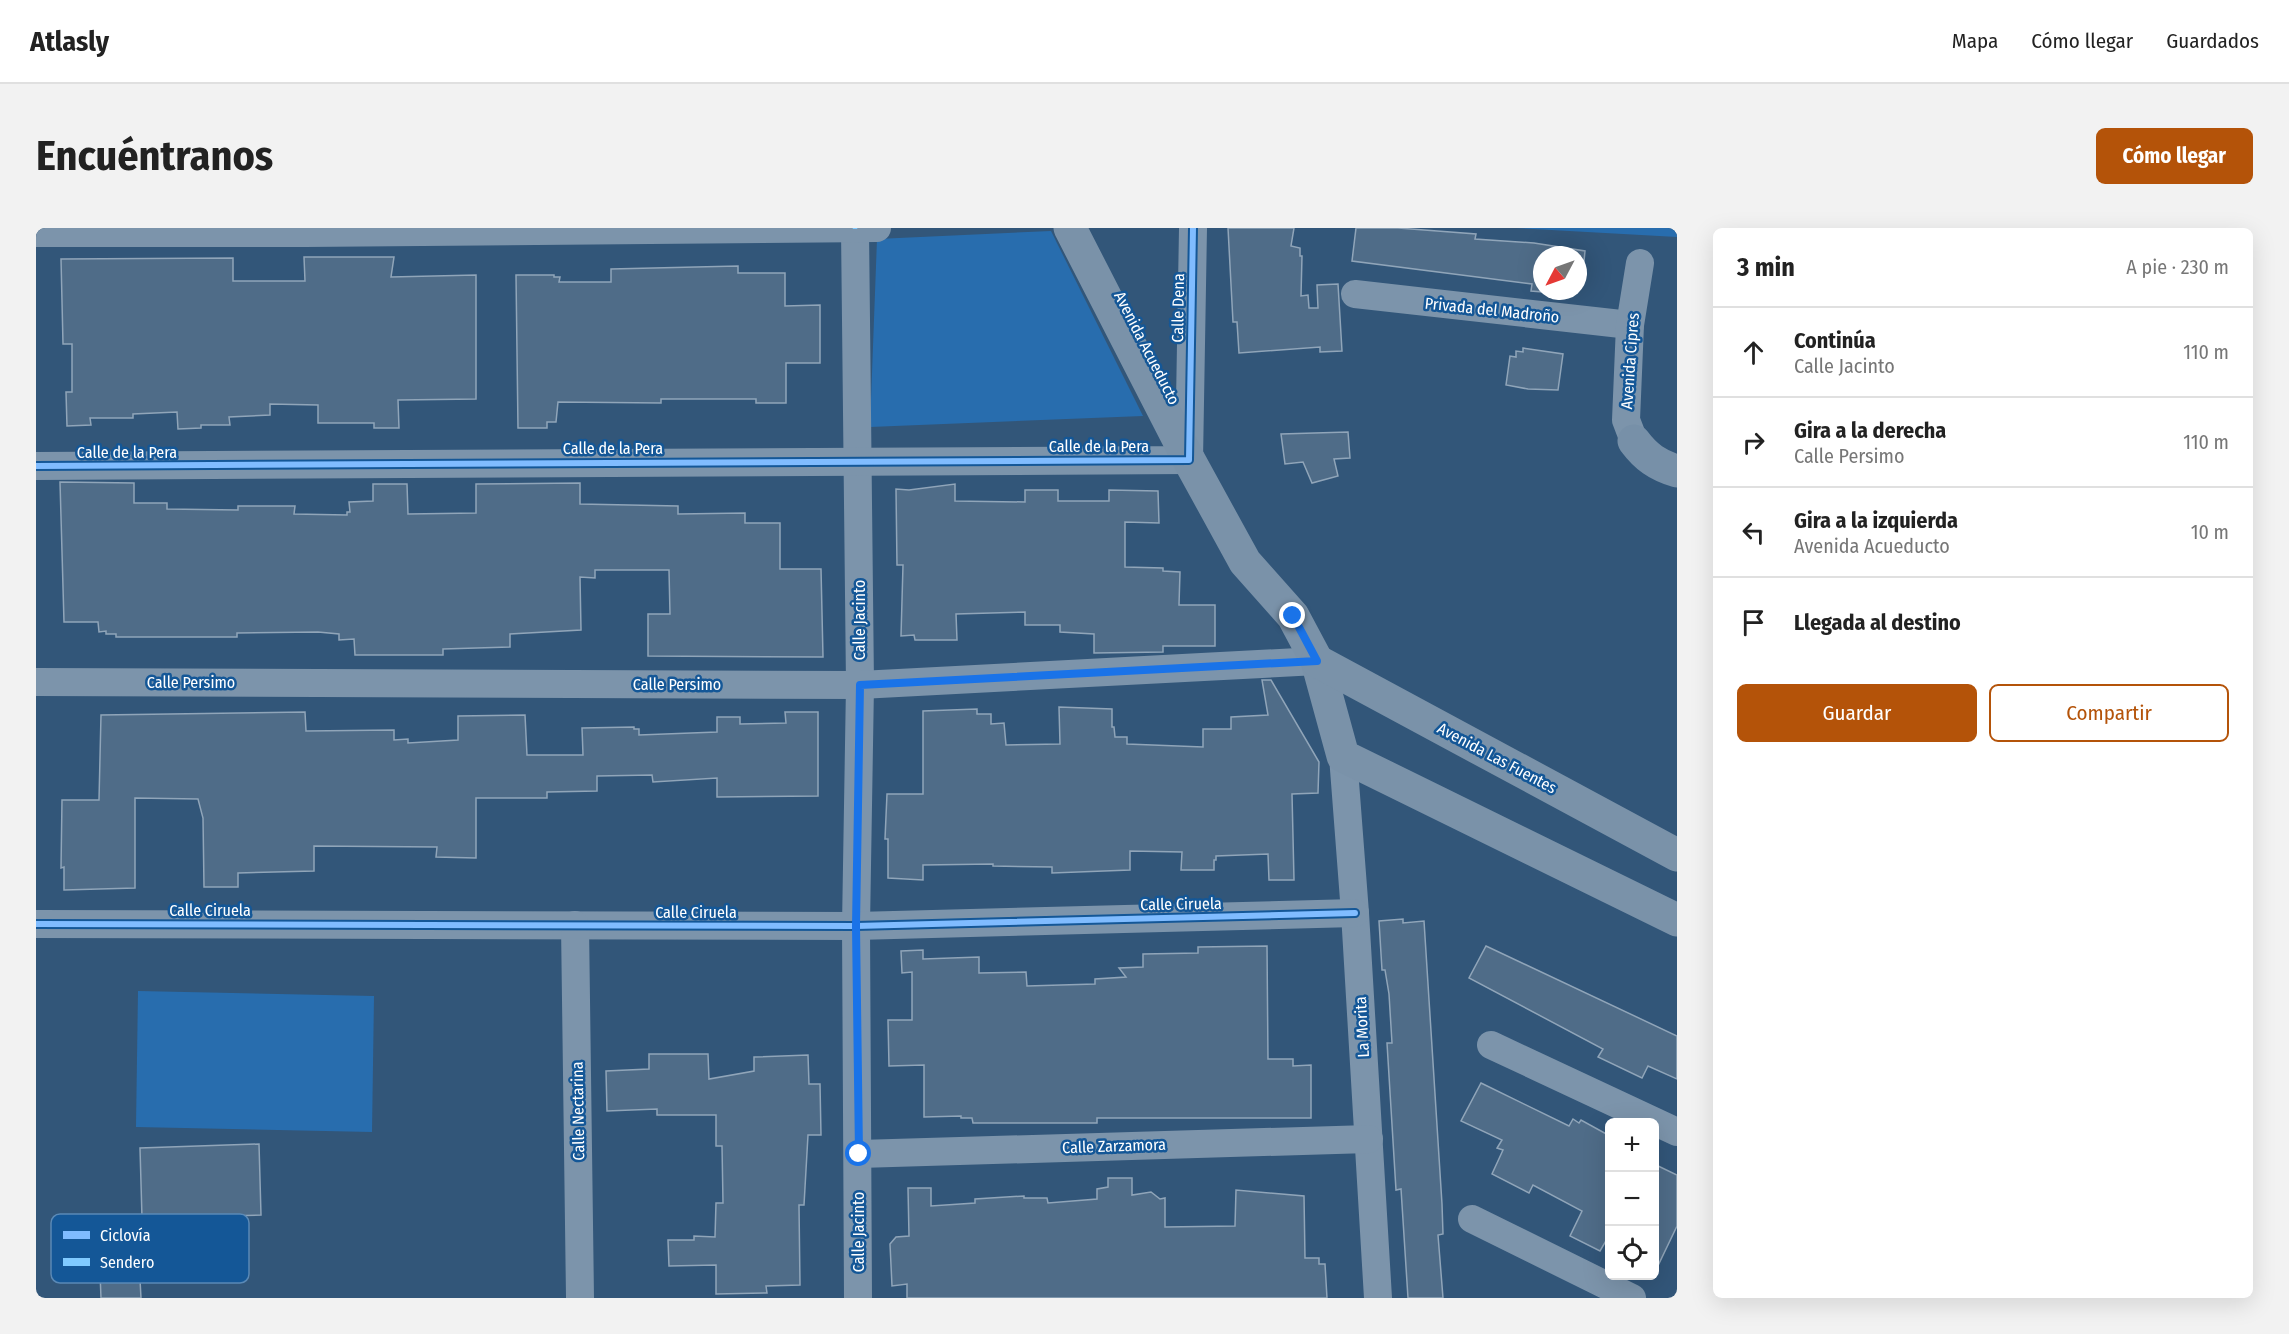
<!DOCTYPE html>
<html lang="es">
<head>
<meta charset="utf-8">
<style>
  body { margin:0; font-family:"Fira Sans Condensed",sans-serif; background:#f2f2f2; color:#222 }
  .controls { position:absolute; right:18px; bottom:18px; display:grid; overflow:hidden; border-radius:9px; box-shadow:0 6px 24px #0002 }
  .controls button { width:54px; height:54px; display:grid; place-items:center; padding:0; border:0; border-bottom:2px solid #e0e0e0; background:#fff; color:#222; font:30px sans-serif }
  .compass { position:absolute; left:1497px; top:18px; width:54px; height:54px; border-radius:50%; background:#fff; box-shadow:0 6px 24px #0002; rotate:229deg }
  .stop { position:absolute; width:18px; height:18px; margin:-14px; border:4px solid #1a73e8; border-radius:50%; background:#fff }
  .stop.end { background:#1a73e8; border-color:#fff; box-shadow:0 2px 6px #0008 }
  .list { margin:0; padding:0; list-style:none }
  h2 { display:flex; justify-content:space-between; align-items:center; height:78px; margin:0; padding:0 24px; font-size:26px }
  h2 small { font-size:20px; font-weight:400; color:#767676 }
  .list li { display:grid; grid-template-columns:39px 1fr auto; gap:18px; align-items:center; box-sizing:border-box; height:90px; padding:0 24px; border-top:2px solid #e0e0e0 }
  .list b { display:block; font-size:22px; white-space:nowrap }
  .list p { margin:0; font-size:20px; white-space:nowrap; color:#767676 }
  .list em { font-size:20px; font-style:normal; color:#767676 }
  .actions { display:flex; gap:12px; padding:18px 24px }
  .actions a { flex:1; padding:14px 0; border:2px solid #b45309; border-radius:9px; text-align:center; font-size:21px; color:#b45309 }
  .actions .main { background:#b45309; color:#fff }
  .icon { flex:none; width:33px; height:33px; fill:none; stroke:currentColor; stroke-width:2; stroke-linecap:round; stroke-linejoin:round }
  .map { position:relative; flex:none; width:1641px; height:1070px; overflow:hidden; border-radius:9px }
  header { display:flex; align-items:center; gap:36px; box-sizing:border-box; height:84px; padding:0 30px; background:#fff; border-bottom:2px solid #e0e0e0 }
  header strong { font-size:28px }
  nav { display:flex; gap:33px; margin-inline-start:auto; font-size:21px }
  .intro { display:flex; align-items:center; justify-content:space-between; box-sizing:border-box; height:144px; padding:0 36px }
  h1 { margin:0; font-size:42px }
  .button { padding:15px 27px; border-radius:9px; background:#b45309; color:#fff; font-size:21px; font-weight:700 }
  main { display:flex; gap:36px; padding:0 36px }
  aside { flex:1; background:#fff; border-radius:9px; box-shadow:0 6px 24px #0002 }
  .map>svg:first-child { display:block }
  .green { fill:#286dae }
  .building { fill:#4f6c88; stroke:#90a5b9; stroke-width:1.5 }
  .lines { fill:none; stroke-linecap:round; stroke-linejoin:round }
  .street { stroke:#7c94ab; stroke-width:28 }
  .secondary { stroke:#7790a8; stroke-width:33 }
  .primary { stroke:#7a92a9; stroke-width:33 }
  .quiet { stroke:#80caff; stroke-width:4.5; stroke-dasharray:9 4.5; stroke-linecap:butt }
  .cycleway-casing { stroke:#145797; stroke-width:10 }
  .cycleway { stroke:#80bcff; stroke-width:6 }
  .route { stroke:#1a73e8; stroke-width:8 }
  .labels { text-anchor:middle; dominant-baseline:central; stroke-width:5; stroke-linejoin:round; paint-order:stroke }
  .street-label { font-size:16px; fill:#fff; stroke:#145797 }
  .key { fill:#145797; stroke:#5a89b6; stroke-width:1.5 }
  .key-label { font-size:16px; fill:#fff }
</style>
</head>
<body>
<header>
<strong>Atlasly</strong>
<nav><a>Mapa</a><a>Cómo llegar</a><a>Guardados</a></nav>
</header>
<div class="intro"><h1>Encuéntranos</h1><a class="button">Cómo llegar</a></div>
<main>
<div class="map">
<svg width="1641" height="1070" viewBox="0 0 1641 1070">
  <rect width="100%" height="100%" fill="#325679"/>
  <!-- green -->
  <g class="green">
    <polygon points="1480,0 1641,0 1641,9"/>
    <polygon points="1015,3 1107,188 834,199 841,11"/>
    <polygon points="102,763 338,768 336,904 100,899"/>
  </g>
  <!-- building -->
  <g class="building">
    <polygon points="1192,0 1258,0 1255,18 1264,20 1264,28 1266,28 1265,68 1272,67 1273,80 1282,80 1281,57 1302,56 1306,123 1284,124 1284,119 1203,125 1201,94 1197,94"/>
    <polygon points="1320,0 1362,0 1440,6 1439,11 1498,15 1549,23 1546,53 1542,52 1542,27 1506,27 1506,63 1519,63 1519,65 1495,63 1496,56 1316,33"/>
    <polygon points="268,29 358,29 355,49 440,47 440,171 362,172 363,200 338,200 338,195 282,195 282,177 234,176 234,187 193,189 194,197 165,197 165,200 142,201 141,184 97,186 97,190 54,190 55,197 31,198 30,164 36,164 36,116 27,116 25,31 197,30 197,53 269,53"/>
    <polygon points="702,38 702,45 749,45 749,78 784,77 784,135 750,135 750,175 720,175 720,171 625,171 625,175 522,174 520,194 511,194 511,200 482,200 480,47 518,47 518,49 524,49 523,54 575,54 575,41"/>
    <polygon points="1487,120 1527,126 1522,162 1492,161 1470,157 1474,128 1480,129 1480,123 1487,124"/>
    <polygon points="1312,204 1314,230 1298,231 1302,248 1276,255 1267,234 1249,236 1245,206"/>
    <polygon points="24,254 98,255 98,275 131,275 131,281 202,282 202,278 259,278 258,286 311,287 311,284 314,284 313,274 337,273 337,256 371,256 372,286 440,285 440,256 544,255 544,276 642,278 642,286 709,285 709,295 744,295 744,341 785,341 787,429 612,428 612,386 634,386 633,342 559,342 559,350 544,349 545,402 474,406 474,419 407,421 407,427 319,427 318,411 303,412 303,406 282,404 201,405 201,409 80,409 80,406 70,406 70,403 63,404 62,394 28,394"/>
    <polygon points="919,256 919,273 989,274 989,262 1022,262 1022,273 1073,273 1073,262 1122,263 1123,295 1089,294 1089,339 1127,340 1127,343 1144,344 1143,377 1179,377 1179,418 1127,418 1127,424 1058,425 1058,406 1024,404 1024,397 989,397 989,384 920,386 921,412 879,412 878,407 865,408 867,337 861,337 860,261 873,262"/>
    <polygon points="1226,452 1235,452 1283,534 1282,565 1256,566 1258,652 1233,652 1232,626 1180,628 1180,632 1178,632 1178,642 1145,642 1146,624 1094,623 1094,642 1016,645 1016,639 957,638 957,636 887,637 887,652 852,650 852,611 849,611 851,566 887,566 887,483 941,481 941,486 955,486 955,496 968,495 970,517 1024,516 1023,479 1076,481 1076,499 1078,499 1079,509 1091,509 1091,516 1167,519 1167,501 1195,501 1195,489 1232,487"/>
    <polygon points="269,484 270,503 358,502 358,512 372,511 372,515 422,512 422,488 489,487 491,527 547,527 546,500 598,499 598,501 603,501 603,507 681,504 681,489 704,489 704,496 750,495 749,484 782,484 782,568 681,569 681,550 617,554 616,547 561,548 561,563 511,564 511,570 440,570 440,630 400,629 401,619 278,618 278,643 202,645 202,659 168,659 167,590 162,571 99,570 99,660 28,662 28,639 25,640 26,572 63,572 65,487"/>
    <polygon points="1367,691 1367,695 1388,693 1406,976 1407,1006 1402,1007 1407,1070 1372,1070 1365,961 1360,962 1351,815 1356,815 1353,766 1349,742 1346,742 1343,693"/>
    <polygon points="1231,718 1232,831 1257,831 1257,838 1275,837 1275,890 1061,890 1061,895 937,895 936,890 925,890 925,888 888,889 888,837 853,838 852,792 876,792 876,744 866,745 865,723 887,722 887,731 943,729 943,745 990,744 991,758 1059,756 1059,751 1090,749 1083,740 1107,739 1107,726 1162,725 1162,719"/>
    <polygon points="1450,718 1641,808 1641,851 1612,838 1606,850 1562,829 1567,821 1433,750"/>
    <polygon points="613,826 672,826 673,851 718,843 718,829 772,827 773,856 784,856 785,907 772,907 768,977 763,977 764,1057 730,1058 731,1065 680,1066 680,1037 633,1038 632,1012 658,1012 658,1008 679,1009 680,975 687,975 686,918 680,918 680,887 621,887 621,881 571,883 570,843 613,841"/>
    <polygon points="1445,855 1533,898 1537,891 1543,895 1545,892 1574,908 1574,1006 1564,1023 1534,1008 1546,983 1497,957 1493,965 1456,946 1467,922 1461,920 1466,912 1425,893"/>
    <polygon points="223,916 225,987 106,990 104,920"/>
    <polygon points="1618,936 1641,947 1641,998 1618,1046"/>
    <polygon points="1072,950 1096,950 1096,967 1115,964 1124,971 1129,970 1129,999 1199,998 1200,962 1268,968 1269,1030 1283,1030 1283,1036 1289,1036 1291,1070 871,1070 871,1056 856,1058 854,1016 860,1009 873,1008 872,960 895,960 895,978 939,975 939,971 988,968 988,970 1011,970 1012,975 1061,971 1061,961 1072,959"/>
    <polygon points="62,994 101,996 105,1070 65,1070"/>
  </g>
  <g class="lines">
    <!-- street -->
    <g class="street">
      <polyline points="819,1 824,457 820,698 822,1070"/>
      <polyline points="0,5 269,5 841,0"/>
      <polyline points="1319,66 1594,97"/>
      <polyline points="1598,213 1590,192 1594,97 1604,35"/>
      <polyline points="0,238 1153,232 1157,0"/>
      <polyline points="0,454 824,457 1281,433"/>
      <polyline points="1307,528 1319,685 1342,1070"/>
      <polyline points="0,696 820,698 1319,685"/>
      <polyline points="539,697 544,1070"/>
      <polyline points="1455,817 1641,904"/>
      <polyline points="823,926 1333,911"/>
      <polyline points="1436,991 1596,1070"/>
    </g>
    <!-- secondary -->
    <path class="secondary" d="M1598,213C1610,229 1621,237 1641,243"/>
    <!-- primary -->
    <g class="primary">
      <polyline points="1034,0 1153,232 1209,334 1257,388 1281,433 1307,528 1641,692"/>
      <polyline points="1281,433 1641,627"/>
    </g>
    <!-- quiet -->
    <polyline class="quiet" points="819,1 819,0"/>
    <defs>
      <g id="cycleway">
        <polyline points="0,238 1153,232 1157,0"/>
        <polyline points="0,696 820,698 1319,685"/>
      </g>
    </defs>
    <!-- cycleway casing -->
    <use href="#cycleway" class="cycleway-casing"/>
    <!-- cycleway -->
    <use href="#cycleway" class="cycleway"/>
  </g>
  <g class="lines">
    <!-- route -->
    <polyline class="route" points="823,926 820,698 824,457 1281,433 1257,388"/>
  </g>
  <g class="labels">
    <!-- street labels -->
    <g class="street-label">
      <text transform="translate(1142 80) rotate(-89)">Calle Dena</text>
      <text transform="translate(1456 82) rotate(6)">Privada del Madroño</text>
      <text transform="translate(1111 120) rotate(63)">Avenida Acueducto</text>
      <text transform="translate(1594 133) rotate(-86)">Avenida Cipres</text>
      <text x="1063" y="218">Calle de la Pera</text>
      <text x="577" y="220">Calle de la Pera</text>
      <text x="91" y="224">Calle de la Pera</text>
      <text transform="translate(823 392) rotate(-90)">Calle Jacinto</text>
      <text x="155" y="454">Calle Persimo</text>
      <text x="641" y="456">Calle Persimo</text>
      <text transform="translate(1461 530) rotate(28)">Avenida Las Fuentes</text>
      <text transform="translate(1145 676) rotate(-1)">Calle Ciruela</text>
      <text x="174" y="682">Calle Ciruela</text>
      <text x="660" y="684">Calle Ciruela</text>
      <text transform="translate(1326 799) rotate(-93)">La Morita</text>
      <text transform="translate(542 883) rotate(-91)">Calle Nectarina</text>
      <text transform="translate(1078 918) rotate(-2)">Calle Zarzamora</text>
      <text transform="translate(822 1004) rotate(-90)">Calle Jacinto</text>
    </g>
  </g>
  <!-- legend -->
  <rect x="15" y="986" width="198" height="69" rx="9" class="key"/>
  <rect x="27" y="1003" width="27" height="8" fill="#80bcff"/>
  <rect x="27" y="1030" width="27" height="8" fill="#80caff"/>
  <g class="key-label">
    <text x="64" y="1013">Ciclovía</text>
    <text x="64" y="1040">Sendero</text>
  </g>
</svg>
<div class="controls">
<button>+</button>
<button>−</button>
<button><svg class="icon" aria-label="locate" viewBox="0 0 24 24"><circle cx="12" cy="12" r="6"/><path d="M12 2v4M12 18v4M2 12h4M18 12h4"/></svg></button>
</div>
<svg class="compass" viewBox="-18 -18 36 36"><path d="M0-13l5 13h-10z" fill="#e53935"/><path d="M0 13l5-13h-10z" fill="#767676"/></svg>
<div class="stop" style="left:823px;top:926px"></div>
<div class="stop end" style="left:1257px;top:388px"></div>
</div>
<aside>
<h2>3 min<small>A pie · 230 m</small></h2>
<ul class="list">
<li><svg class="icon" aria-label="ahead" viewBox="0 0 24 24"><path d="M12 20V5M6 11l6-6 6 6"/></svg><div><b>Continúa</b><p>Calle Jacinto</p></div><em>110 m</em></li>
<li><svg class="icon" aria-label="right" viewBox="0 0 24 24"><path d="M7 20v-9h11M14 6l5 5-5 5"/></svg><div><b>Gira a la derecha</b><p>Calle Persimo</p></div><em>110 m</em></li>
<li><svg class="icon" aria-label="left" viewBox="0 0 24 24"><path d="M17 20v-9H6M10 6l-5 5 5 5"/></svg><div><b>Gira a la izquierda</b><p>Avenida Acueducto</p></div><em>10 m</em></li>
<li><svg class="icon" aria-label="arrive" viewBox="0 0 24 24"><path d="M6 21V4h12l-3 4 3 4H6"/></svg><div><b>Llegada al destino</b></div></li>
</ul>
<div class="actions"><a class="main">Guardar</a><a>Compartir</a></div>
</aside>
</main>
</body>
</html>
